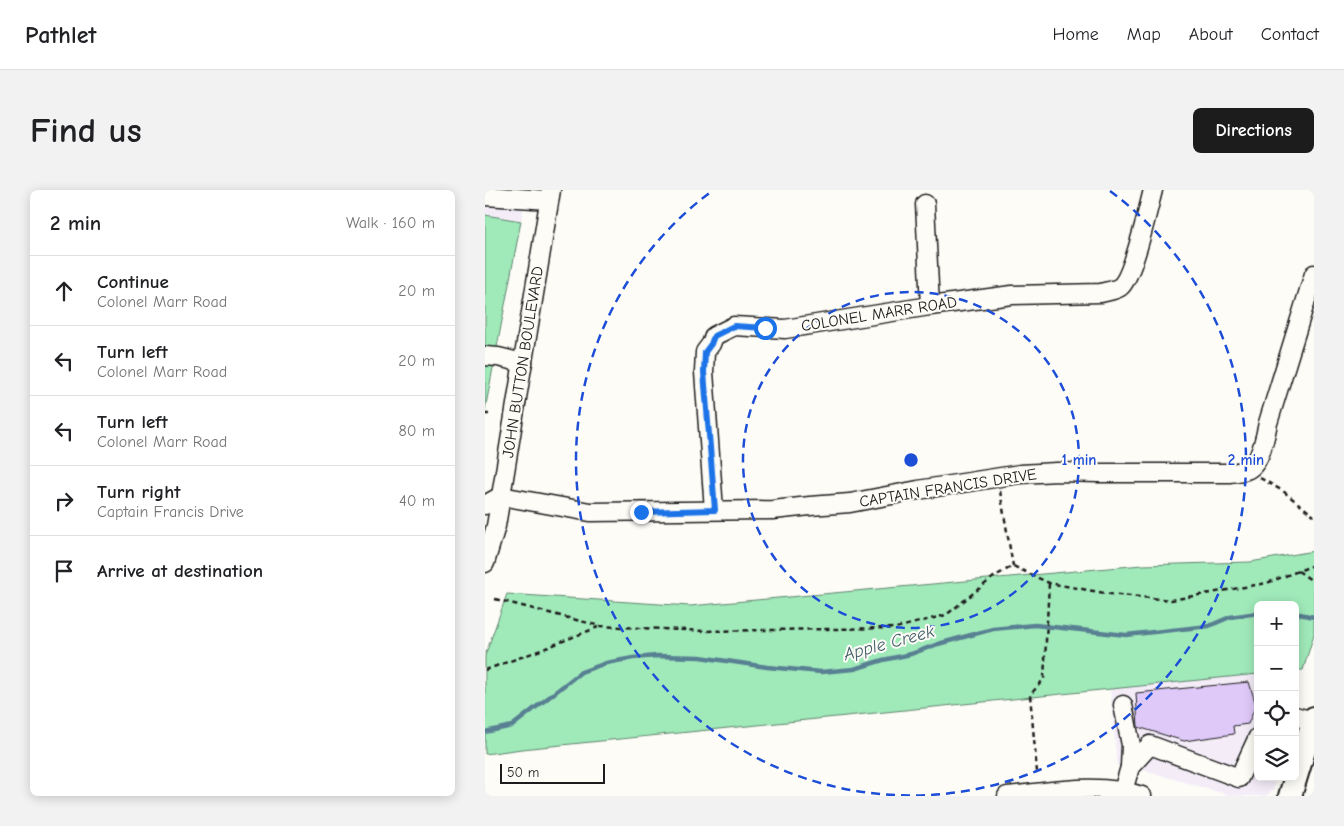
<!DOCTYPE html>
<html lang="en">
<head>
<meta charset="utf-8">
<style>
  body { margin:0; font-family:"Comic Neue",sans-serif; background:#f2f2f2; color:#202124 }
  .controls { position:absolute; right:15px; bottom:15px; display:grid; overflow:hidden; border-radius:8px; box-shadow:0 2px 12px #0003 }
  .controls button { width:45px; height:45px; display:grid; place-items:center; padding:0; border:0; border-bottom:1px solid #e0e0e0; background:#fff; color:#202124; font:25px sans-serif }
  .scale { position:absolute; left:15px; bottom:12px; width:105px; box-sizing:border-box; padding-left:5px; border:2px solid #1c1c1c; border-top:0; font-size:14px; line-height:18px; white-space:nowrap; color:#1c1c1c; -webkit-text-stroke:4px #fdfcf7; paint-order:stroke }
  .stop { position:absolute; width:15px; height:15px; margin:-11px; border:4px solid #1a73e8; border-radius:50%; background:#fff }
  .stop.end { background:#1a73e8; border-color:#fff; box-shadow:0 1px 5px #0008 }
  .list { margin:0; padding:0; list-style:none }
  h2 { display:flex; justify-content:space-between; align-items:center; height:65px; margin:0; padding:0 20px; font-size:21px }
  h2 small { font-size:16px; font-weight:400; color:#757577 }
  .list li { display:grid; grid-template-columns:32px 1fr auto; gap:15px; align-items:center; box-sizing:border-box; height:70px; padding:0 20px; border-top:1px solid #e0e0e0 }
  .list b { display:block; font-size:19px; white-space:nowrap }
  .list p { margin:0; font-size:16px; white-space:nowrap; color:#757577 }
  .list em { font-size:16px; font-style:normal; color:#757577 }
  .icon { flex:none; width:28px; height:28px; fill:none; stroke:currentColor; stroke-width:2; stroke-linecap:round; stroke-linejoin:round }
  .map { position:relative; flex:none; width:829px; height:606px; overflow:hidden; border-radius:8px }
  header { display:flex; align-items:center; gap:30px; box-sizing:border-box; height:70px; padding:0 25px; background:#fff; border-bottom:1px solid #e0e0e0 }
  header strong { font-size:24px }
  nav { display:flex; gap:28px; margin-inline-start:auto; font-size:18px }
  .intro { display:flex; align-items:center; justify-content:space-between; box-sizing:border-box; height:120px; padding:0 30px }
  h1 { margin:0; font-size:35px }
  .button { padding:12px 22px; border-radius:8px; background:#1c1c1c; color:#fff; font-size:18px; font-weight:700 }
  main { display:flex; gap:30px; padding:0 30px }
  aside { flex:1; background:#fff; border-radius:8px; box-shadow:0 2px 12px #0003 }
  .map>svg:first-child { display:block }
  .built { fill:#f4edf8 }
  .green { fill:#a0eaba; stroke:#5e836b }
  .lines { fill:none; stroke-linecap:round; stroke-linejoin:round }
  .stream { stroke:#588092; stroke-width:4.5 }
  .building { fill:#dfc9f9; stroke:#1c1c1c }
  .minor-casing { stroke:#1c1c1c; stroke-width:21 }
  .major-casing { stroke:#1c1c1c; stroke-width:26 }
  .path { stroke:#1c1c1c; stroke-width:2.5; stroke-dasharray:5 4; stroke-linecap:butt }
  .minor { stroke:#fdfcf7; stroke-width:18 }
  .major { stroke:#fdfcf7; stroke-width:22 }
  .route { stroke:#1a73e8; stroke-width:6 }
  .ring { fill:none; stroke:#1d4ed8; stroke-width:2.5; stroke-dasharray:9 6 }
  .labels { text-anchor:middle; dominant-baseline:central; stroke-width:4; stroke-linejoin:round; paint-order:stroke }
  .street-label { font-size:16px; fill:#1c1c1c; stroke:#fdfcf7 }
  .water-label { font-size:18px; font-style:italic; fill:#445f6a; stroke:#fdfcf7 }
  .centre { fill:#1d4ed8; stroke:#fdfcf7; stroke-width:2.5 }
  .ring-label { font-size:15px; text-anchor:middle; font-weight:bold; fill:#1d4ed8; stroke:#fdfcf7; stroke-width:4; stroke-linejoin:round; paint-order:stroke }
</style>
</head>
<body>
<header>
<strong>Pathlet</strong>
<nav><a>Home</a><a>Map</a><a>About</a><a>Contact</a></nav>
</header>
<div class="intro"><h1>Find us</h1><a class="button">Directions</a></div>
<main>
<aside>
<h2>2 min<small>Walk · 160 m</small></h2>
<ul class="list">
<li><svg class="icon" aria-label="ahead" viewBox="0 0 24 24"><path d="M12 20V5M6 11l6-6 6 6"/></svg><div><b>Continue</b><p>Colonel Marr Road</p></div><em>20 m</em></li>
<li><svg class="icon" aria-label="left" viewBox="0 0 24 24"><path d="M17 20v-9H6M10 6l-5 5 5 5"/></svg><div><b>Turn left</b><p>Colonel Marr Road</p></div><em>20 m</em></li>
<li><svg class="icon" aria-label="left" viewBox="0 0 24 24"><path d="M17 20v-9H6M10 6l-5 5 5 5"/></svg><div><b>Turn left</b><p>Colonel Marr Road</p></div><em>80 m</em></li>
<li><svg class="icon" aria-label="right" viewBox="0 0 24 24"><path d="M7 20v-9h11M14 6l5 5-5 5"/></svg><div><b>Turn right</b><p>Captain Francis Drive</p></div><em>40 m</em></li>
<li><svg class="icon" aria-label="arrive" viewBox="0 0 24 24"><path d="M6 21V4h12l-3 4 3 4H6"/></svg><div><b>Arrive at destination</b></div></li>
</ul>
</aside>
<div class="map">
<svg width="829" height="606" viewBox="0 0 829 606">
  <rect width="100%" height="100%" fill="#fdfcf7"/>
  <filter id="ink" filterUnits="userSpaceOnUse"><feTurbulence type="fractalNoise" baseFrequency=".02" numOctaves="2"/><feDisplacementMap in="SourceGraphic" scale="10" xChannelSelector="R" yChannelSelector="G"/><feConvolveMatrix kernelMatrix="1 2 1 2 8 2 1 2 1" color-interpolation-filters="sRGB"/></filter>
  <g filter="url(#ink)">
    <!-- built -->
    <g class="built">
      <polygon points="0,0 42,0 36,31 0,25"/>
      <polygon points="773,484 773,587 791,587 788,600 781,606 747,606 654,579 632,575 625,499"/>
    </g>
    <!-- green -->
    <g class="green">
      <polygon points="0,25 36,31 0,220"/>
      <polygon points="829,361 829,444 818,480 810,480 810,415 773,415 773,484 37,559 0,564 0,466 22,404 205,416 657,375 765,372"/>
    </g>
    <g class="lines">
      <!-- stream -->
      <g class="stream">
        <polyline points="810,423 829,427"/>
        <polyline points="0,542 27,536 96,482 121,473 148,468 172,466 215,467 282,477 336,482 369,479 398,470 426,464 453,454 508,439 550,435 641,445 724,436 745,427 773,423"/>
      </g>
    </g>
    <!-- building -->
    <polygon class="building" points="764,492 771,515 763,534 748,536 749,544 699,551 653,537 651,503"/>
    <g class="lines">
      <defs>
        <g id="minor">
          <polyline points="0,6 64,10"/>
          <polyline points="440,14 445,116"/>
          <polyline points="0,166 13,167 38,173"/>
          <path d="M0,315L16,306L105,322L288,320L325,316L365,313L433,300L535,284L572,282L614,283H745C750,282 757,282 761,280C776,275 780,246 783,233L829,84"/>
          <path d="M229,320L219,182L220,162L226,154L229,146L249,136L300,139L445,116L527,105L616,103C622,101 629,101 635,97C648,87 663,19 668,0"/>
          <polyline points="0,373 11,336 16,306 66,0"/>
          <polyline points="638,515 646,555 645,577"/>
          <polyline points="810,526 828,531"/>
          <polyline points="638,601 645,577 665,555 754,588 773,547"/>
          <path d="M522,606C566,602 613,592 657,606"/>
        </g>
        <polyline id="major" points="805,606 829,528"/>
      </defs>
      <!-- minor casing -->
      <use href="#minor" class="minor-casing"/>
      <!-- major casing -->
      <use href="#major" class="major-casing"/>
      <!-- path -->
      <g class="path">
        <polyline points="0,224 4,224"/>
        <polyline points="775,288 798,301 829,326"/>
        <polyline points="515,301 528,376"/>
        <polyline points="813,381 829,392"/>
        <polyline points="10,409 115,436 219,441 411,438 461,425 510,386 528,376 564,393 625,404 686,410 782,393 829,375"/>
        <polyline points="0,480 56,460 113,437"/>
        <polyline points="552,582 545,505 559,489 564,393"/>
      </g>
      <!-- minor -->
      <use href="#minor" class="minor"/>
      <!-- major -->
      <use href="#major" class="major"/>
    </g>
  </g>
  <g class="lines" filter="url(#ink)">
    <!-- route -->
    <polyline class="route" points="156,322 230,320 219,182 220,162 226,154 229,146 249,136 280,138"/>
  </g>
  <!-- distance rings -->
  <g class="ring">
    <circle cx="426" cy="270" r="168"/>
    <path d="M625 1A335 335 0 1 1 227 1"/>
  </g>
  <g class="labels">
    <!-- street labels -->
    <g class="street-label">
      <text transform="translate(394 124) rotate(-9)">COLONEL MARR ROAD</text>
      <text transform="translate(38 172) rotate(-81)">JOHN BUTTON BOULEVARD</text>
      <text transform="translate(463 298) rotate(-9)">CAPTAIN FRANCIS DRIVE</text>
    </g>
    <!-- water labels -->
    <g class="water-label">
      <text transform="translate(404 453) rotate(-15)">Apple Creek</text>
    </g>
  </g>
  <circle cx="426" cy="270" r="8" class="centre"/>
  <g class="ring-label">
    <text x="594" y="275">1 min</text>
    <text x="761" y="275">2 min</text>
  </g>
</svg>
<div class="controls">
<button>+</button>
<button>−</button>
<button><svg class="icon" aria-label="locate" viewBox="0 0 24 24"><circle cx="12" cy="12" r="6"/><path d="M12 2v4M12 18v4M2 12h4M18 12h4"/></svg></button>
<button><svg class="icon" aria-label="layers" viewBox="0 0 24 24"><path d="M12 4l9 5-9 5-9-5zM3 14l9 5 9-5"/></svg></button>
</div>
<div class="scale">50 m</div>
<div class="stop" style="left:280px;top:138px"></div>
<div class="stop end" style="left:156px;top:322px"></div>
</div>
</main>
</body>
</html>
